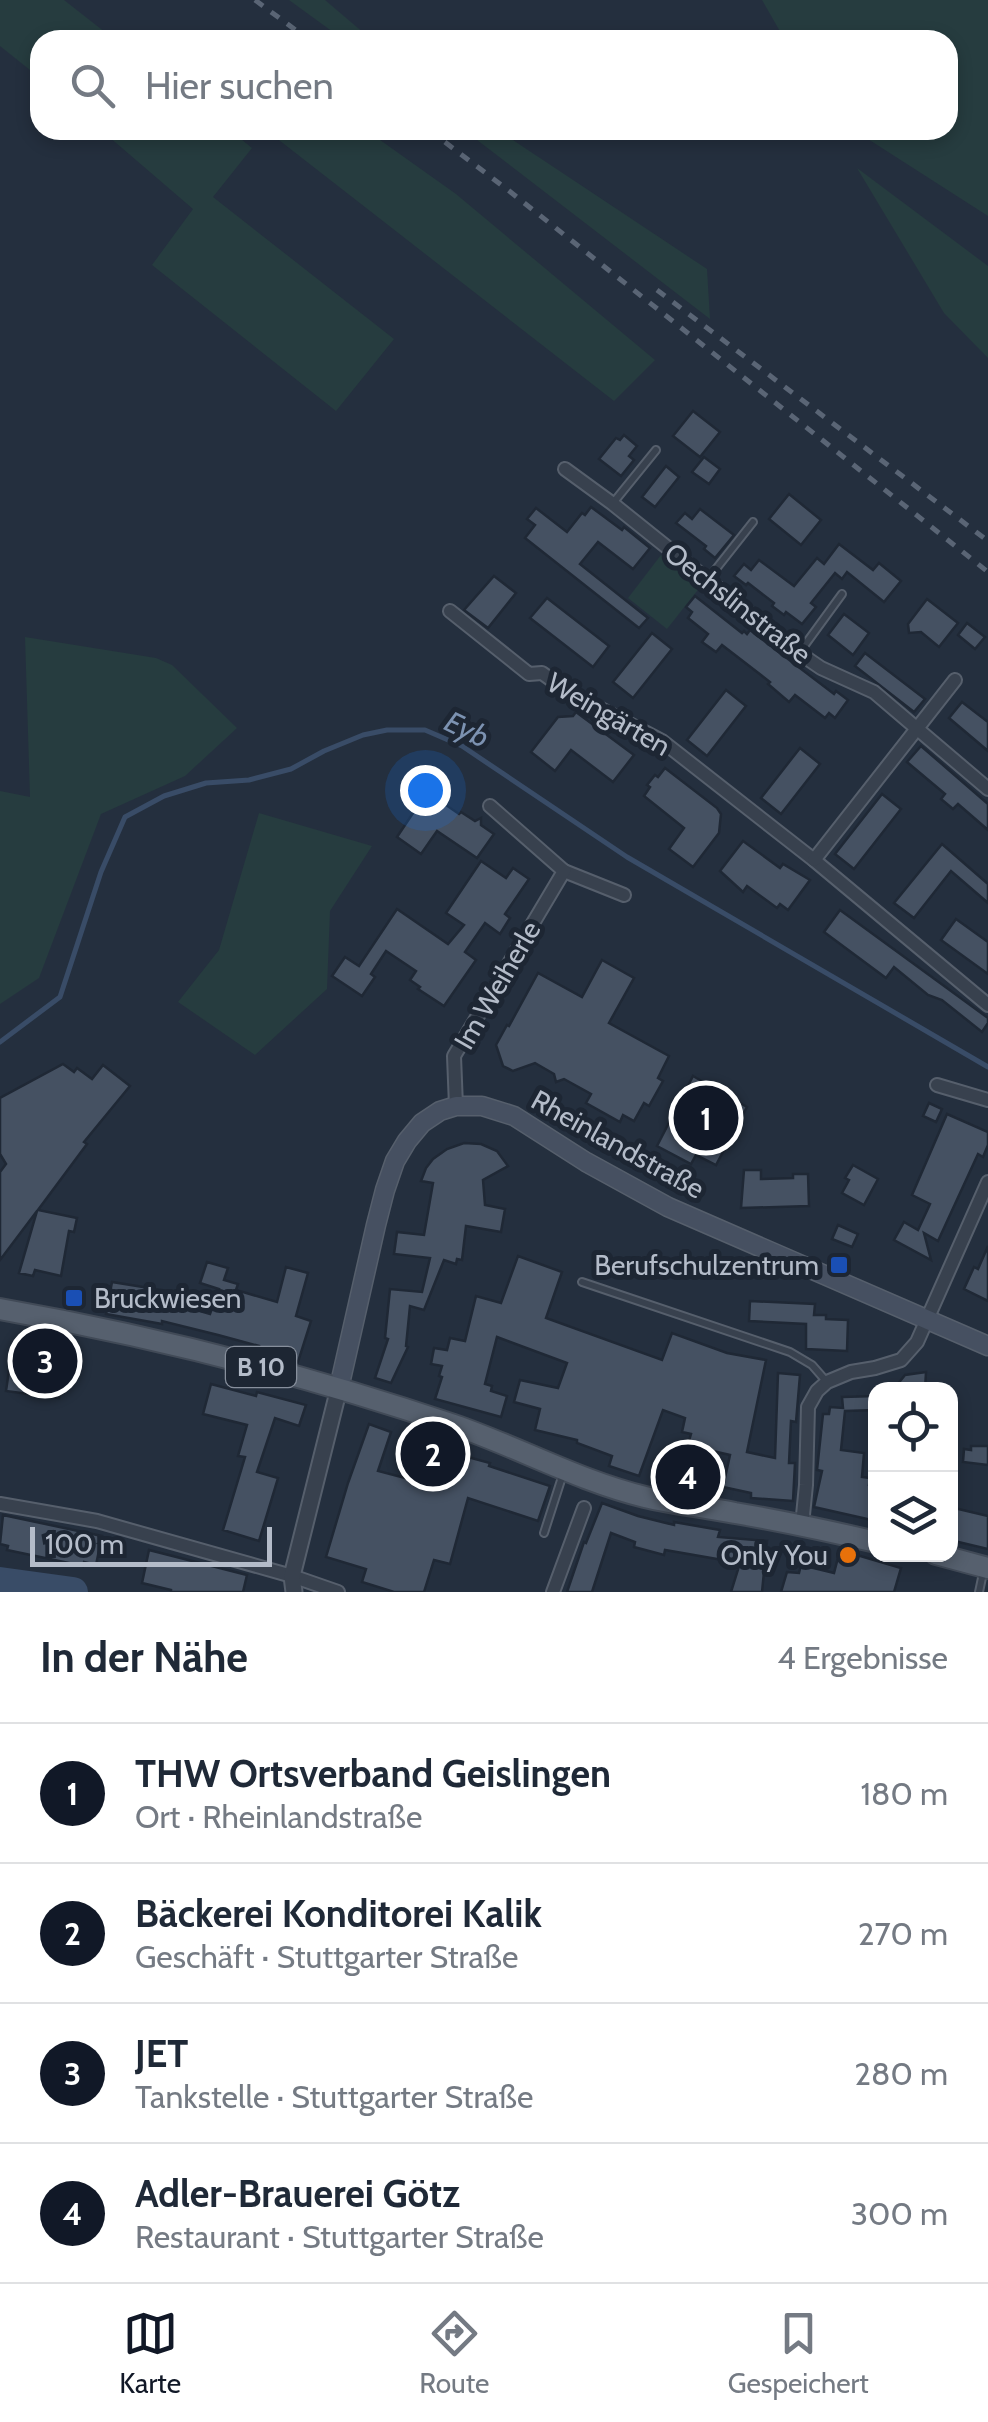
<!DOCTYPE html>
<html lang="de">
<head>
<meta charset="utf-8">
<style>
  body { margin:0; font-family:Cabin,sans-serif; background:#f6f6f7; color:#1f2937 }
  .controls { position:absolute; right:30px; bottom:30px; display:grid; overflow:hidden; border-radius:20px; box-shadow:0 5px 15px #0003 }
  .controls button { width:90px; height:90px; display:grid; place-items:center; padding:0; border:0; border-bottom:2px solid #e0e1e3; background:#fff; color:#1f2937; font:50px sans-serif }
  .scale { position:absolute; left:30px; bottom:25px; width:242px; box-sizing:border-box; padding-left:10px; border:5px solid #b4bcc9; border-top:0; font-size:28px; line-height:35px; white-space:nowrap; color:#b4bcc9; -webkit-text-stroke:8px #1d2633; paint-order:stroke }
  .you { position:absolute; left:425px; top:790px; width:35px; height:35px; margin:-25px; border:8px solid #fff; border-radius:50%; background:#1a73e8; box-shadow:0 0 0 15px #1a73e833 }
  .badge { display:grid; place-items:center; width:65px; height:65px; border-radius:50%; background:#111827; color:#fff; font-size:32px; font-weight:700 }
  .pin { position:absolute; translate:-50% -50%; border:5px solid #fff; box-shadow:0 2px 10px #0006 }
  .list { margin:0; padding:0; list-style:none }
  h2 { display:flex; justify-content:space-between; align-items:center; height:130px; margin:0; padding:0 40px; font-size:42px }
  h2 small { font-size:32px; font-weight:400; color:#747a83 }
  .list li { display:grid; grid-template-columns:65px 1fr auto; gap:30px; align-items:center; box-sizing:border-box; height:140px; padding:0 40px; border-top:2px solid #e0e1e3 }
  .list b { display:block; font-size:38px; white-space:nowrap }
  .list p { margin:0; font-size:32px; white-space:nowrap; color:#747a83 }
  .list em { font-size:32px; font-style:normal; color:#747a83 }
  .icon { flex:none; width:55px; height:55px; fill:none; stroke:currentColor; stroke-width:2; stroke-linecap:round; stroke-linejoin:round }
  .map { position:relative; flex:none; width:988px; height:1592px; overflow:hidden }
  .search { position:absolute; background:#fff; box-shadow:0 5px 15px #0003; left:30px; right:30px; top:30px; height:110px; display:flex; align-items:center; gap:25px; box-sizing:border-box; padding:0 35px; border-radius:30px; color:#747a83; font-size:38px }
  .sheet { height:690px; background:#fff }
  nav { display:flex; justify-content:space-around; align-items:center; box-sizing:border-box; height:140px; border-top:2px solid #e0e1e3; background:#fff; font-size:28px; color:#747a83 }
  nav a { display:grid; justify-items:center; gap:5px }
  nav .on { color:#111827 }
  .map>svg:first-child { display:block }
  .green { fill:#263c3f }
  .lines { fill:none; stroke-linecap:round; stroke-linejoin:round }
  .stream { stroke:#394c67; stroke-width:5 }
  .river { stroke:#394c67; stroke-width:30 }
  .building { fill:#455162; stroke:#1f2835; stroke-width:2.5 }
  .service-casing { stroke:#565f6c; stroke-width:10 }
  .minor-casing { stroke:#565f6c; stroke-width:16 }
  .tertiary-casing { stroke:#565f6c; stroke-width:19 }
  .secondary-casing { stroke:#565f6c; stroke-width:21 }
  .primary-casing { stroke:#414a57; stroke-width:24 }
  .service { stroke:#38414e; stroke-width:6 }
  .minor { stroke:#38414e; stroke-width:12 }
  .tertiary { stroke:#38414e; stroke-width:15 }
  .secondary { stroke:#465061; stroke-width:18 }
  .primary { stroke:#56606e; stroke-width:20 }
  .rail { stroke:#5a6575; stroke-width:5; stroke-dasharray:10 10; stroke-linecap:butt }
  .transit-dot { fill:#1a4fb4; stroke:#1d2633; stroke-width:4 }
  .food-dot { fill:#e8710a; stroke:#1d2633; stroke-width:4 }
  .labels { text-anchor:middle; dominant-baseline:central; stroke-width:10; stroke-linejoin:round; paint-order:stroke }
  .shield { fill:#1d2633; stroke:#878f9c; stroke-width:2.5 }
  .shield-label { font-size:25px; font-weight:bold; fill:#b4bcc9 }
  .street-label { font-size:28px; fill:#b4bcc9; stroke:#1d2633 }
  .poi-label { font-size:28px; fill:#b4bcc9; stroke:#1d2633; text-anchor:end }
  .water-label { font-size:30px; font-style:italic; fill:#7c92b1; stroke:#1d2633 }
</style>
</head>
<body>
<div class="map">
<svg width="988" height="1592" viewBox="0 0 988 1592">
  <rect width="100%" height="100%" fill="#242f3e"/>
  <!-- green -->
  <g class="green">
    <polygon points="0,0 64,0 115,40 40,40 40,78 0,46"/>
    <polygon points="289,0 325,0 372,40 344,40"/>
    <polygon points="762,0 988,0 988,216 857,132 839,132 837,130 948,130 948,40 785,40"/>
    <polygon points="101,130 230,130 252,148 213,197 394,339 336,411 152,265 193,209"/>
    <polygon points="266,130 366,130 456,194 655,360 614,401"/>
    <polygon points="464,130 498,130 707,269 710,319"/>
    <polygon points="857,168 988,266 988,358 944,313"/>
    <polygon points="661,555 701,586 667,629 628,598"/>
    <polygon points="25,637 156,658 172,665 237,728 185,776 101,814 39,978 0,1004 0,791 30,797"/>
    <polygon points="259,813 372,846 330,911 327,989 255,1055 178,1002 219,950"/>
  </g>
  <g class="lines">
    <!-- stream -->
    <polyline class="stream" points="0,1042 60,997 101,872 125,817 164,796 206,783 249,780 291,769 324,751 363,735 387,730 425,730 462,746 627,857 988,1067"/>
    <!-- river -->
    <polyline class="river" points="0,1582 73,1592"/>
  </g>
  <!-- building -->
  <g class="building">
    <polygon points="693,411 720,432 700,457 673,436"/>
    <polygon points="624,435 637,446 629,456 634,460 621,476 599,459 616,438 620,440"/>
    <polygon points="704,457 720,469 709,484 692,472"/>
    <polygon points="666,466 679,477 655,507 642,497"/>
    <polygon points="789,494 821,520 801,545 769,519"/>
    <polygon points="591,507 622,530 624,527 650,548 633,569 598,542 580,564 648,618 639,628 525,538 535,525 527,519 536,508 567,532 582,513 585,515"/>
    <polygon points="700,509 734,535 715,558 704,549 706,546 676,523 685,513 692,519"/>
    <polygon points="839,544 873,570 879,563 901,581 884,602 847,572 842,579 835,573 811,603 816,607 802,624 786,612 784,615 772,606 774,603 748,583 746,585 734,576 744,564 751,570 759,560 794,586 817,558 824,564"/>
    <polygon points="494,576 516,593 488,628 464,610"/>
    <polygon points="695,596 742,633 744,631 747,634 750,630 834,694 836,691 848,700 835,718 829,713 825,718 795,695 789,702 768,684 770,682 722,645 716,652 702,642 708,634 688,618 692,612 686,607"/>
    <polygon points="547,598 609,646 593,667 530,618"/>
    <polygon points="927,599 958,623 939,647 921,632 909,633 908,624"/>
    <polygon points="844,614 869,633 853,655 828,635"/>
    <polygon points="967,623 985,637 975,649 958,635"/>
    <polygon points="652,633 672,649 633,698 613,682"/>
    <polygon points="865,653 925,699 914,712 855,666"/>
    <polygon points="726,690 746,706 707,756 687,740"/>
    <polygon points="962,702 988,722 988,751 949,718"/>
    <polygon points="576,712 634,755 613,782 571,750 555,771 531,752 558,717 573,716"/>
    <polygon points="921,746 988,804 988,830 958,804 953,809 941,799 945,794 907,762"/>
    <polygon points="800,748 820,764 781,814 761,798"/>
    <polygon points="665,768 717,808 721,814 719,833 693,867 669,849 684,828 644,796 650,787 647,785 655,775 658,777"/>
    <polygon points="882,794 901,809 854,869 835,854"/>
    <polygon points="425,795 431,798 433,796 459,814 461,812 475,821 481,818 481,825 494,834 477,858 437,831 421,854 397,837"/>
    <polygon points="743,841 780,868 783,864 810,880 788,910 780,904 777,908 747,886 743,892 720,871"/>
    <polygon points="942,844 988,884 988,903 951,871 914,918 894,903"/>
    <polygon points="481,861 506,878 513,868 529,879 505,914 510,918 500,934 485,923 465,952 476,960 444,1006 418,989 420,987 410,980 416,971 386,951 371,974 375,977 362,996 332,976 345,957 359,966 397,909 448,944 464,925 446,913"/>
    <polygon points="840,910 988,1018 988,1023 982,1032 942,1000 928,995 894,967 886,978 824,932"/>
    <polygon points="956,919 988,942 988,974 941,940"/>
    <polygon points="602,960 634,978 609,1023 669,1056 658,1078 663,1081 649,1106 644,1103 634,1121 623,1115 620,1122 586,1103 591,1094 564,1079 556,1082 554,1074 535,1063 513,1071 503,1066 496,1045 507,1025 509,1026 538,973 582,997"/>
    <polygon points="63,1064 74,1072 77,1068 92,1079 103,1065 130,1086 84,1142 87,1144 38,1210 77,1218 74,1232 69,1231 61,1276 35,1270 33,1276 19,1273 37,1211 0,1260 0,1172 6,1164 0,1154 0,1098"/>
    <polygon points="693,1076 747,1107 716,1165 696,1155 691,1164 657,1146"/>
    <polygon points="929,1103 942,1109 936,1122 923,1116"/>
    <polygon points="947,1114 988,1132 988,1145 983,1157 978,1154 938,1241 924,1233 931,1260 894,1240 904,1222 918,1230 930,1204 912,1195"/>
    <polygon points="464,1143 481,1144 497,1151 508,1166 483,1180 485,1205 505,1209 501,1232 466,1226 462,1260 457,1259 456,1264 444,1260 424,1310 410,1306 406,1346 408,1347 391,1383 375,1378 388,1339 385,1338 390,1289 422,1292 430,1258 394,1254 397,1232 424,1235 433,1183 421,1181 426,1168 433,1159 447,1149"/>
    <polygon points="853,1165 878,1179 864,1205 842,1193 849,1180 845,1178"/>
    <polygon points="744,1170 761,1170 761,1179 793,1178 793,1174 808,1174 809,1206 741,1208"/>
    <polygon points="838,1225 858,1234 852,1247 832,1239"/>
    <polygon points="988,1246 988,1301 964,1289 974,1267 978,1269"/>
    <polygon points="518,1256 562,1272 546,1318 662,1360 672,1333 727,1353 766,1360 747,1452 775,1458 778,1373 800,1375 796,1422 791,1421 789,1463 795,1463 793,1501 751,1498 751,1493 723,1487 730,1455 704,1449 695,1483 678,1477 691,1434 682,1432 685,1418 663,1410 639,1476 609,1466 612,1456 577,1443 577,1440 535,1430 540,1409 514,1402 520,1380 558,1388 567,1363 497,1337 485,1384 492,1386 491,1391 507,1396 501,1417 435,1399 442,1377 439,1376 442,1366 431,1364 434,1348 447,1350 450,1338 465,1341 476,1296 501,1303"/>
    <polygon points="207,1262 228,1268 224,1280 238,1284 236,1290 277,1302 286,1267 308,1273 296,1316 311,1321 298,1362 258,1350 259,1346 218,1335 162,1321 162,1324 106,1314 112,1282 168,1291 166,1301 210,1314 219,1289 200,1283"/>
    <polygon points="750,1301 815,1304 814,1315 826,1315 826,1319 848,1320 847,1351 806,1349 806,1324 749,1321"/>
    <polygon points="30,1344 73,1349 69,1373 62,1372 59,1398 6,1391 9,1370 26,1372"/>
    <polygon points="926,1372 925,1390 893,1390 905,1375"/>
    <polygon points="211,1384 256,1396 257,1392 306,1405 299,1426 275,1418 257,1472 278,1478 259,1541 223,1530 245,1457 238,1456 247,1425 203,1414"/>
    <polygon points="876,1396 876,1410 845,1411 841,1450 864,1453 862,1477 870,1478 869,1485 876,1486 876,1521 814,1507 822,1471 817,1470 823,1414 829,1414 830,1407 843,1408 842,1397"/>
    <polygon points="369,1424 391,1432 378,1471 405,1478 418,1438 447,1447 446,1451 490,1463 489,1466 550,1486 538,1521 468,1498 450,1564 434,1560 424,1592 394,1592 362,1582 366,1569 326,1557 348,1483"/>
    <polygon points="971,1446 988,1446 988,1465 963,1462 964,1449 971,1450"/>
    <polygon points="602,1503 638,1516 674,1525 674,1522 720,1530 718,1537 767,1541 762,1592 731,1592 740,1563 665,1550 664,1555 634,1547 635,1542 611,1533 592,1592 567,1592 584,1542 586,1543"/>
    <polygon points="950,1507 988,1516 988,1549 950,1540"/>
    <polygon points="3,1515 102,1536 96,1565 84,1562 83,1566 7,1550 8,1546 0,1544"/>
    <polygon points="149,1550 247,1575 243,1592 171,1592 171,1590 142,1583"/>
    <polygon points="840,1550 901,1568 894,1592 781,1592 787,1572 799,1573 801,1565 834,1573"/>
  </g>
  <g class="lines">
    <defs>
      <g id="service">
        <polyline points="613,503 656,450"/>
        <polyline points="708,579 753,522"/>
        <polyline points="799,653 842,594"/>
        <polyline points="582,1282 790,1352 812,1365 826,1381"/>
        <polyline points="544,1533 563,1474"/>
        <polyline points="979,1592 983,1573"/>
      </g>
      <g id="minor">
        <polyline points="565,469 613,504 799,653 821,668 874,692 988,789"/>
        <polyline points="450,611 529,674 542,673 567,691 662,741 814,860 988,1005"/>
        <polyline points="814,860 955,680"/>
        <polyline points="564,871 624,895"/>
        <polyline points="937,1085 988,1100"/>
        <polyline points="456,1106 454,1056 564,871 490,806"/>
        <polyline points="0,1504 97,1521 292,1576 338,1592"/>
        <polyline points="802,1525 806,1485 808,1407 817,1391 827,1382 851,1372 875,1368 901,1360 917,1342 988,1182"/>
        <polyline points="553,1592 584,1508"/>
      </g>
      <polyline id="tertiary" points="294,1592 292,1576 339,1388"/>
      <polyline id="secondary" points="339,1388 376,1225 385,1190 395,1161 407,1141 422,1123 440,1111 456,1106 482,1106 514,1116 586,1162 668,1207 988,1346"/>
      <g id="primary">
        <path d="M0,1309C154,1336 306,1375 454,1425C518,1447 579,1481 645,1497C675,1504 705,1507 735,1513C782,1521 829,1531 876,1542"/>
        <polyline points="936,1554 988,1568"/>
      </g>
    </defs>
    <!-- service casing -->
    <use href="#service" class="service-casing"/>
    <!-- minor casing -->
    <use href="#minor" class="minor-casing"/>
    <!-- tertiary casing -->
    <use href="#tertiary" class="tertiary-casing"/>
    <!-- secondary casing -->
    <use href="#secondary" class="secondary-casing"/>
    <!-- primary casing -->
    <use href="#primary" class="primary-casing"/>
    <!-- service -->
    <use href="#service" class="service"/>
    <!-- minor -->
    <use href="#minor" class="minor"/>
    <!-- tertiary -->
    <use href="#tertiary" class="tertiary"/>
    <!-- secondary -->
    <use href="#secondary" class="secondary"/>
    <!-- primary -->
    <use href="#primary" class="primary"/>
    <!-- rail -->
    <g class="rail">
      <polyline points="255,0 309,40"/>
      <polyline points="429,130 508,190 988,572"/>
      <polyline points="657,290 988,541"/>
    </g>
  </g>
  <!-- markers -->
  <g class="transit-dot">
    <rect x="829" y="1255" width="20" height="20" rx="5"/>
    <rect x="64" y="1288" width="20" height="20" rx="5"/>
  </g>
  <circle class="food-dot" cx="848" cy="1555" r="10"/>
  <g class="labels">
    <!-- shield labels -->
    <rect class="shield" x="226" y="1347" width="70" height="40" rx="8"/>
    <g class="shield-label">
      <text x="261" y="1367">B 10</text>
    </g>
    <!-- street labels -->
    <g class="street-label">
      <text transform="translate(738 603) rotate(38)">Oechslinstraße</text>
      <text transform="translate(609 714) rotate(30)">Weingärten</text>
      <text transform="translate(497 985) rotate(-60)">Im Weiherle</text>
      <text transform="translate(618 1144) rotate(29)">Rheinlandstraße</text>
    </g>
    <!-- poi labels -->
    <g class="poi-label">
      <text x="819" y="1265">Berufschulzentrum</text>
      <text x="94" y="1298" text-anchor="start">Bruckwiesen</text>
      <text x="828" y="1555">Only You</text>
    </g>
    <!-- water labels -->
    <g class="water-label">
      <text transform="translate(467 729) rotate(26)">Eyb</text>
    </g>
  </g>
</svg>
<div class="controls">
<button><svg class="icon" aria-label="locate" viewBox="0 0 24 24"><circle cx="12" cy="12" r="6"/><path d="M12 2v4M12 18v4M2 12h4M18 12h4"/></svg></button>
<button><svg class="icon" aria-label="layers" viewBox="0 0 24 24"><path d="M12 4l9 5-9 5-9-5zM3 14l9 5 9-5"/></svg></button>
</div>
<div class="scale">100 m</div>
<div class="you"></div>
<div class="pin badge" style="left:706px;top:1118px">1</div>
<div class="pin badge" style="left:433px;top:1454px">2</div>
<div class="pin badge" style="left:45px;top:1361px">3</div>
<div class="pin badge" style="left:688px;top:1477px">4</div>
<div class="search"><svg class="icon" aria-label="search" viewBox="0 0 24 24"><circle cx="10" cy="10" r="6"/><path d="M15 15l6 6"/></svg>Hier suchen</div>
</div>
<section class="sheet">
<h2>In der Nähe<small>4 Ergebnisse</small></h2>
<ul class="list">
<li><span class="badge">1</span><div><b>THW Ortsverband Geislingen</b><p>Ort · Rheinlandstraße</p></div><em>180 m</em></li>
<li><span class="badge">2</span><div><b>Bäckerei Konditorei Kalik</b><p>Geschäft · Stuttgarter Straße</p></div><em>270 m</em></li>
<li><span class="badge">3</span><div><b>JET</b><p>Tankstelle · Stuttgarter Straße</p></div><em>280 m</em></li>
<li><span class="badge">4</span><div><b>Adler-Brauerei Götz</b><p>Restaurant · Stuttgarter Straße</p></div><em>300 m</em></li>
</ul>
</section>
<nav>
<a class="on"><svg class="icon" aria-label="map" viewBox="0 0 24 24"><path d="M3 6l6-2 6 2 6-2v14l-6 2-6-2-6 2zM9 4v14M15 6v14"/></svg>Karte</a>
<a><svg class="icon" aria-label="directions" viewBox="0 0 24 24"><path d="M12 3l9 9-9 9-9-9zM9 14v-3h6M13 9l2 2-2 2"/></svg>Route</a>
<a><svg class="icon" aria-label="saved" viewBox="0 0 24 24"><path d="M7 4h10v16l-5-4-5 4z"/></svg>Gespeichert</a>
</nav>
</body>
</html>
